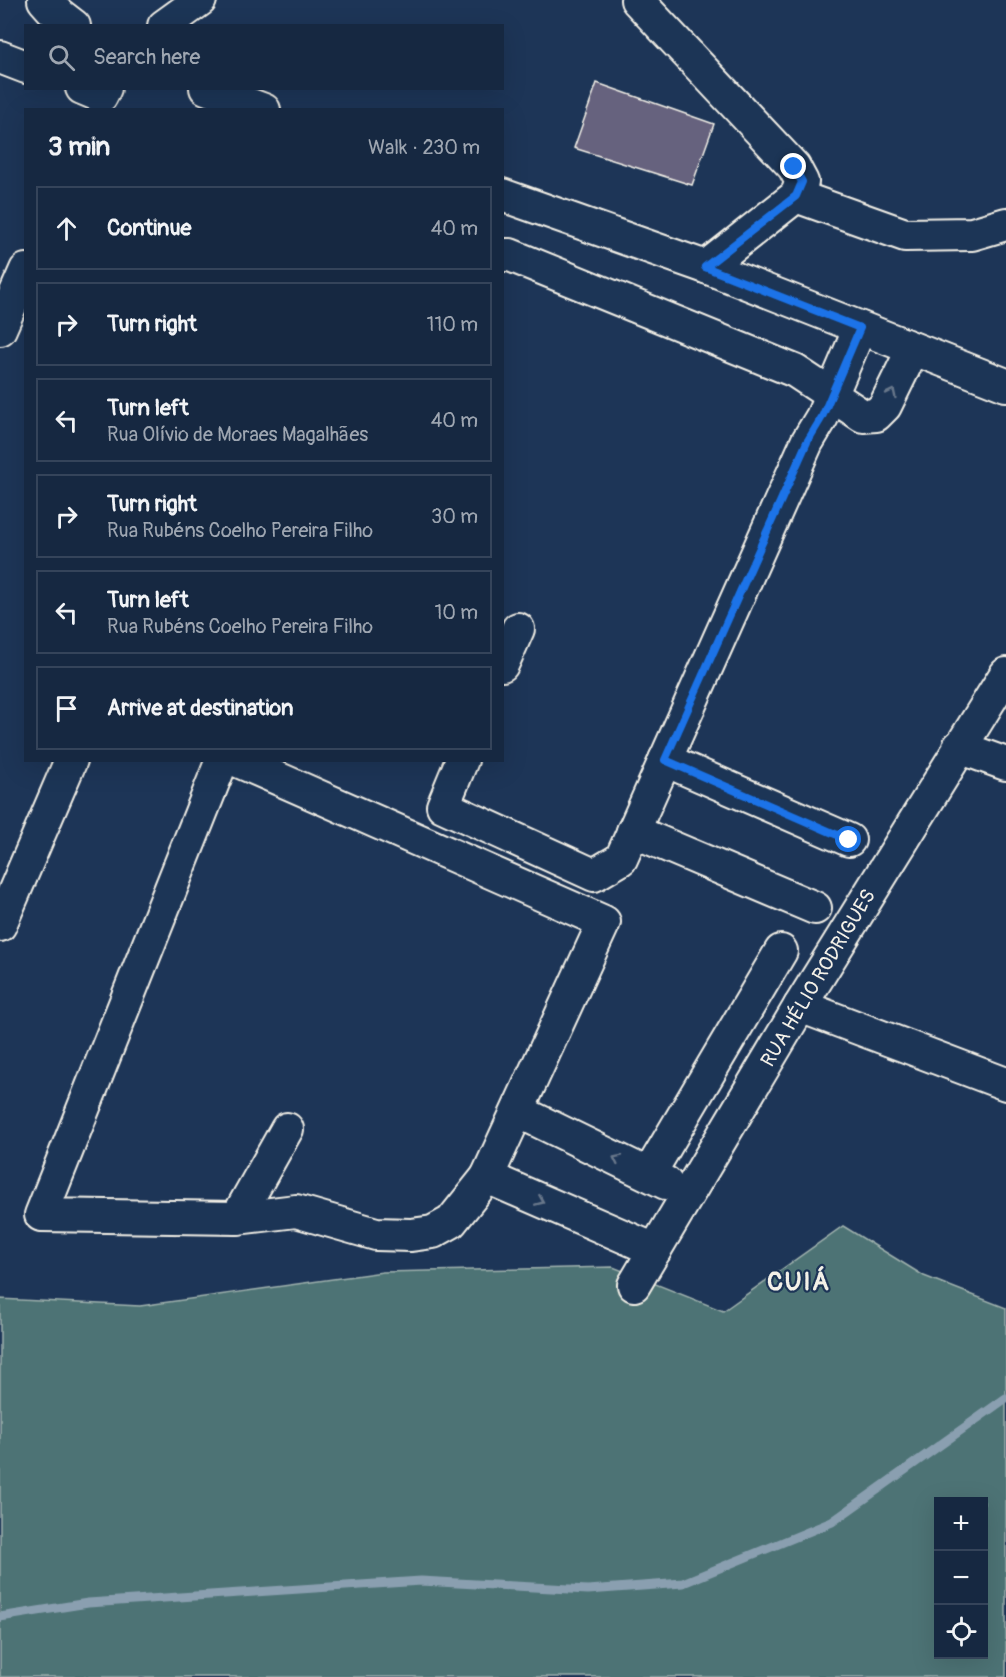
<!DOCTYPE html>
<html lang="en">
<head>
<meta charset="utf-8">
<style>
  body { margin:0; font-family:Pangolin,sans-serif; background:#23344c; color:#f1f3f6 }
  .controls { position:absolute; right:18px; bottom:18px; display:grid; overflow:hidden; border-radius:0px; box-shadow:0 6px 24px #0002 }
  .controls button { width:54px; height:54px; display:grid; place-items:center; padding:0; border:0; border-bottom:2px solid #35445a; background:#162841; color:#f1f3f6; font:30px sans-serif }
  .stop { position:absolute; width:18px; height:18px; margin:-14px; border:4px solid #1a73e8; border-radius:50%; background:#fff }
  .stop.end { background:#1a73e8; border-color:#fff; box-shadow:0 2px 6px #0008 }
  .list { margin:0; padding:0; list-style:none }
  h2 { display:flex; justify-content:space-between; align-items:center; height:78px; margin:0; padding:0 24px; font-size:26px }
  h2 small { font-size:20px; font-weight:400; color:#9ea6b1 }
  .list li { display:grid; grid-template-columns:39px 1fr auto; gap:18px; align-items:center; box-sizing:border-box; height:84px; margin:0 12px 12px; padding:0 12px; border:2px solid #35445a; border-radius:0px }
  .list b { display:block; font-size:22px; white-space:nowrap }
  .list p { margin:0; font-size:20px; white-space:nowrap; color:#9ea6b1 }
  .list em { font-size:20px; font-style:normal; color:#9ea6b1 }
  .icon { flex:none; width:33px; height:33px; fill:none; stroke:currentColor; stroke-width:2; stroke-linecap:round; stroke-linejoin:round }
  .map { position:relative; flex:none; width:1006px; height:1677px; overflow:hidden }
  .search { position:absolute; background:#162841; box-shadow:0 6px 24px #0002; left:24px; top:24px; width:480px; height:66px; display:flex; align-items:center; gap:15px; box-sizing:border-box; padding:0 21px; border-radius:0px; color:#9ea6b1; font-size:22px }
  .panel { position:absolute; background:#162841; box-shadow:0 6px 24px #0002; left:24px; top:108px; width:480px; height:654px; border-radius:0px }
  .map>svg:first-child { display:block }
  .green { fill:#4d7375; stroke:#a0b2ae; stroke-width:1.5; fill-rule:evenodd }
  .lines { fill:none; stroke-linecap:round; stroke-linejoin:round }
  .stream { stroke:#8a9fb0; stroke-width:9 }
  .building { fill:#66627e; stroke:#f4f1e8; stroke-width:1.5 }
  .minor-casing { stroke:#f4f1e8; stroke-width:36 }
  .minor { stroke:#1d3557; stroke-width:32 }
  .oneway { stroke:#68778a }
  .route { stroke:#1a73e8; stroke-width:8 }
  .labels { text-anchor:middle; dominant-baseline:central; stroke-width:4.5; stroke-linejoin:round; paint-order:stroke }
  .street-label { font-size:20px; fill:#f4f1e8; stroke:#1d3557 }
  .district-label { font-size:26px; font-weight:bold; letter-spacing:1.5px; fill:#f4f1e8; stroke:#1d3557 }
</style>
</head>
<body>
<div class="map">
<svg width="1006" height="1677" viewBox="0 0 1006 1677">
  <rect width="100%" height="100%" fill="#1d3557"/>
  <filter id="ink" filterUnits="userSpaceOnUse"><feTurbulence type="fractalNoise" baseFrequency=".0167" numOctaves="2"/><feDisplacementMap in="SourceGraphic" scale="12" xChannelSelector="R" yChannelSelector="G"/><feConvolveMatrix kernelMatrix="1 2 1 2 8 2 1 2 1" color-interpolation-filters="sRGB"/></filter>
  <g filter="url(#ink)">
    <!-- green -->
    <path class="green" d="M843,1226L924,1276L1006,1308V1677H0V1299L140,1306L383,1272L613,1267L723,1311ZM938,1502H984V1654H938Z"/>
    <g class="lines">
      <!-- stream -->
      <polyline class="stream" points="0,1617 88,1603 421,1581 588,1590 683,1583 832,1522 1006,1398"/>
    </g>
    <!-- building -->
    <polygon class="building" points="597,83 714,124 692,185 574,148"/>
    <g class="lines">
      <defs>
        <g id="minor">
          <polyline points="44,0 52,9 74,26"/>
          <polyline points="637,0 794,167 802,182 796,196 706,267"/>
          <polyline points="164,26 200,0"/>
          <polyline points="0,57 26,67"/>
          <polyline points="82,88 101,96 105,88"/>
          <polyline points="206,88 264,110"/>
          <polyline points="502,195 706,267 1006,385"/>
          <polyline points="796,196 905,235 972,234 1006,224"/>
          <polyline points="502,255 510,255 795,371 863,416 876,415 885,406 913,349"/>
          <polyline points="0,329 26,270"/>
          <polyline points="502,665 518,629"/>
          <polyline points="959,747 1006,764"/>
          <polyline points="222,760 41,1215 237,1218 296,1211 376,1234 411,1235 433,1232 451,1222 487,1177 604,922 236,760"/>
          <polyline points="462,760 443,806 594,875 621,859 807,442 822,417 860,328"/>
          <polyline points="665,760 849,840"/>
          <polyline points="633,831 815,908"/>
          <polyline points="0,925 71,760"/>
          <polyline points="800,1006 1006,1084"/>
          <polyline points="518,1111 666,1183"/>
          <polyline points="649,1174 781,951"/>
          <polyline points="487,1177 655,1250"/>
          <polyline points="237,1218 287,1129"/>
          <polyline points="634,1285 800,1006 1006,674"/>
        </g>
      </defs>
      <!-- minor casing -->
      <use href="#minor" class="minor-casing"/>
      <!-- minor -->
      <use href="#minor" class="minor"/>
    </g>
    <!-- one-way arrows -->
    <defs><path id="oneway-chevron" d="M-2-3.5L2.5 0L-2 3.5" fill="none" stroke-width="1.6" stroke-linecap="round" stroke-linejoin="round" transform="scale(1.5)"/></defs>
    <g class="oneway">
      <use href="#oneway-chevron" transform="translate(892 393) rotate(-64)"/>
      <use href="#oneway-chevron" transform="translate(617 1159) rotate(-154)"/>
      <use href="#oneway-chevron" transform="translate(540 1201) rotate(23)"/>
    </g>
  </g>
  <g class="lines" filter="url(#ink)">
    <!-- route -->
    <polyline class="route" points="794,167 802,182 796,196 705,267 860,328 822,417 807,442 665,760 849,840"/>
  </g>
  <g class="labels">
    <!-- street labels -->
    <g class="street-label">
      <text transform="translate(818 978) rotate(-59)">RUA HÉLIO RODRIGUES</text>
    </g>
    <!-- district labels -->
    <g class="district-label">
      <text x="799" y="1282">CUIÁ</text>
    </g>
  </g>
</svg>
<div class="controls">
<button>+</button>
<button>−</button>
<button><svg class="icon" aria-label="locate" viewBox="0 0 24 24"><circle cx="12" cy="12" r="6"/><path d="M12 2v4M12 18v4M2 12h4M18 12h4"/></svg></button>
</div>
<div class="stop" style="left:849px;top:840px"></div>
<div class="stop end" style="left:794px;top:167px"></div>
<div class="search"><svg class="icon" aria-label="search" viewBox="0 0 24 24"><circle cx="10" cy="10" r="6"/><path d="M15 15l6 6"/></svg>Search here</div>
<section class="panel">
<h2>3 min<small>Walk · 230 m</small></h2>
<ul class="list">
<li><svg class="icon" aria-label="ahead" viewBox="0 0 24 24"><path d="M12 20V5M6 11l6-6 6 6"/></svg><div><b>Continue</b></div><em>40 m</em></li>
<li><svg class="icon" aria-label="right" viewBox="0 0 24 24"><path d="M7 20v-9h11M14 6l5 5-5 5"/></svg><div><b>Turn right</b></div><em>110 m</em></li>
<li><svg class="icon" aria-label="left" viewBox="0 0 24 24"><path d="M17 20v-9H6M10 6l-5 5 5 5"/></svg><div><b>Turn left</b><p>Rua Olívio de Moraes Magalhães</p></div><em>40 m</em></li>
<li><svg class="icon" aria-label="right" viewBox="0 0 24 24"><path d="M7 20v-9h11M14 6l5 5-5 5"/></svg><div><b>Turn right</b><p>Rua Rubéns Coelho Pereira Filho</p></div><em>30 m</em></li>
<li><svg class="icon" aria-label="left" viewBox="0 0 24 24"><path d="M17 20v-9H6M10 6l-5 5 5 5"/></svg><div><b>Turn left</b><p>Rua Rubéns Coelho Pereira Filho</p></div><em>10 m</em></li>
<li><svg class="icon" aria-label="arrive" viewBox="0 0 24 24"><path d="M6 21V4h12l-3 4 3 4H6"/></svg><div><b>Arrive at destination</b></div></li>
</ul>
</section>
</div>
</body>
</html>
